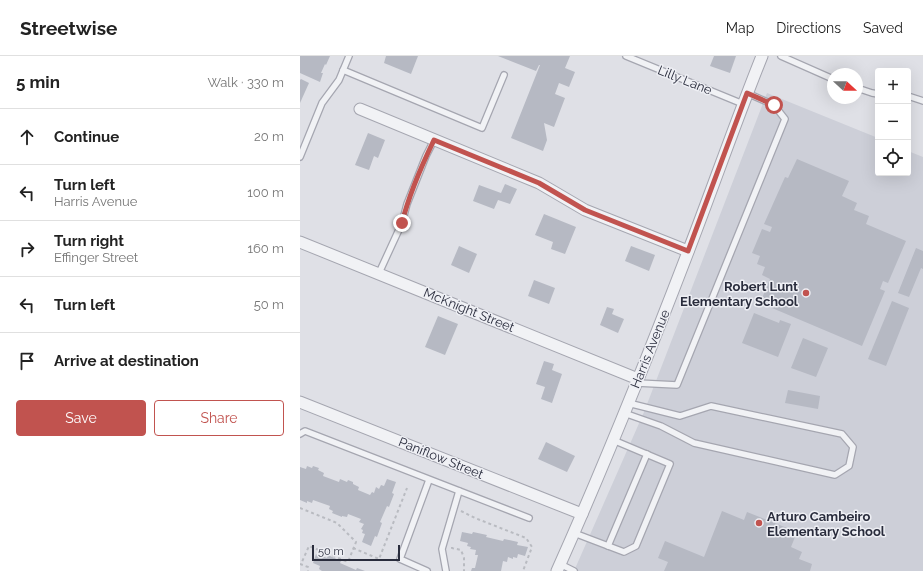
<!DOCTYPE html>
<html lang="en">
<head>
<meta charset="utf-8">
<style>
  body { margin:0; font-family:Raleway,sans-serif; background:#f2f2f2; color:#222 }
  .controls { position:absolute; right:12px; top:12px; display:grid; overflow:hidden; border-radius:4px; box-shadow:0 4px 16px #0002 }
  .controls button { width:36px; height:36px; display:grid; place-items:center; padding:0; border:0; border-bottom:1px solid #e0e0e0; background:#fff; color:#222; font:20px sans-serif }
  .compass { position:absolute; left:527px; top:12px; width:36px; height:36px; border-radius:50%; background:#fff; box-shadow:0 4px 16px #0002; rotate:111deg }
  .scale { position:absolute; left:12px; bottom:10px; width:88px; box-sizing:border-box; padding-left:4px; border:2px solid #292c3c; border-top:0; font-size:11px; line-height:14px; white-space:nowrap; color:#292c3c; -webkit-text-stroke:3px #eeeff4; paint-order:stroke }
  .stop { position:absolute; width:12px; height:12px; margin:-9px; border:3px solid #c1534f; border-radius:50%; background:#fff }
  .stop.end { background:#c1534f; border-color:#fff; box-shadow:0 1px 4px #0008 }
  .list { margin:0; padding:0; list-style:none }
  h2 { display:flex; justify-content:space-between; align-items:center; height:52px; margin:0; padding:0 16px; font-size:17px }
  h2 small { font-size:13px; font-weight:400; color:#767676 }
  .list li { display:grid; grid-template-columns:26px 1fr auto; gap:12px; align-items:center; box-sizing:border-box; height:56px; padding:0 16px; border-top:1px solid #e0e0e0 }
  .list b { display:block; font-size:15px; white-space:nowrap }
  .list p { margin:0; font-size:13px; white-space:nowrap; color:#767676 }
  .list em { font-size:13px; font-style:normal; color:#767676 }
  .actions { display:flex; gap:8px; padding:12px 16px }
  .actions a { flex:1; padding:9px 0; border:1px solid #c1534f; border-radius:4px; text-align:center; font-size:14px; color:#c1534f }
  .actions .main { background:#c1534f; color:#fff }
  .icon { flex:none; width:22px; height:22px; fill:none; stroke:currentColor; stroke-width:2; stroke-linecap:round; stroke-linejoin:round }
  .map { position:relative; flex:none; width:623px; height:515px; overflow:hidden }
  header { display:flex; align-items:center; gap:24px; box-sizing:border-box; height:56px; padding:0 20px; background:#fff; border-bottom:1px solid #e0e0e0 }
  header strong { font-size:19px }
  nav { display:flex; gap:22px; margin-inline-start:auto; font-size:14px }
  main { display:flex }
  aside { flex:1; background:#fff }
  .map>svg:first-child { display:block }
  .built { fill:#cdcfd8 }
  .building { fill:#b6b9c3 }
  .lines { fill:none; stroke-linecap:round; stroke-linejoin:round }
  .service-casing { stroke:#a5a6b0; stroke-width:8 }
  .minor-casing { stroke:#a5a6b0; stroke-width:13 }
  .path { stroke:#b9bbc1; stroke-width:2; stroke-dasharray:3 3; stroke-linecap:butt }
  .service { stroke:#f1f2f5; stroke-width:5.5 }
  .minor { stroke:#f1f2f5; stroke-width:11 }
  .route { stroke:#c1534f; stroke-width:5 }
  .poi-dot { fill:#c1534f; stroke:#eeeff4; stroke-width:1.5 }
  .labels { text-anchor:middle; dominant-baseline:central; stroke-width:3; stroke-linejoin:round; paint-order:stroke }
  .street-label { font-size:13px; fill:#292c3c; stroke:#eeeff4 }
  .poi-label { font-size:13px; font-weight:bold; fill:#292c3c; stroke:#eeeff4; text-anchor:end }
</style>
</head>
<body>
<header>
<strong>Streetwise</strong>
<nav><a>Map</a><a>Directions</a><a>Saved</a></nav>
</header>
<main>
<aside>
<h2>5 min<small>Walk · 330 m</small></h2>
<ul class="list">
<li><svg class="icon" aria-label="ahead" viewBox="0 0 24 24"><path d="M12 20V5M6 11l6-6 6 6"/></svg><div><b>Continue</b></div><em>20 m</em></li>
<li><svg class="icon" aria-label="left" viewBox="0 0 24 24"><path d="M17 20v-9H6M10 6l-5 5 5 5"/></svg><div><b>Turn left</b><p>Harris Avenue</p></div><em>100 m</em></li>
<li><svg class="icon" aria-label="right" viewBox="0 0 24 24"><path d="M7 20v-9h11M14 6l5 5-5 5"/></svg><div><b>Turn right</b><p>Effinger Street</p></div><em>160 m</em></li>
<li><svg class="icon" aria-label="left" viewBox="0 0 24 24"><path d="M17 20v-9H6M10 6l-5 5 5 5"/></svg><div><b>Turn left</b></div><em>50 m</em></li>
<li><svg class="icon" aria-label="arrive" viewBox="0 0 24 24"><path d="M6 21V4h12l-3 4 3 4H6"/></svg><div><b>Arrive at destination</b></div></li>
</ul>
<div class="actions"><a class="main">Save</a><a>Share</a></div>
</aside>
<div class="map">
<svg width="623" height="515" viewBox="0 0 623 515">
  <rect width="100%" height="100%" fill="#dfe0e6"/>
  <!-- built -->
  <polygon class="built" points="467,37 578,82 578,117 608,117 608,95 623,101 623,515 274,515 344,356"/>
  <!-- building -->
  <g class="building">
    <polygon points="0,0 30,0 26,9 25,8 21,17 23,17 20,26 0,17"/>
    <polygon points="86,0 118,0 111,18 84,7"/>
    <polygon points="198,0 270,0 265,12 275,16 269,31 259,27 255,38 265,42 254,71 244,67 247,84 243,95 211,82 240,9 239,9 236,15"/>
    <polygon points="414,0 436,0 430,17 410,10"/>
    <polygon points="1,23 9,27 0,47 0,24"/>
    <polygon points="68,77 85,84 78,102 74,100 69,114 55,109"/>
    <polygon points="497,103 549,125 542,140 557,147 554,154 569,160 566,168 606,185 588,227 583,225 580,233 585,235 562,290 460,247 470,223 462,219 465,211 457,208 460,200 452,197 462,173 470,176 472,171 464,168 485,121 488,122"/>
    <polygon points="205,128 217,133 210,148 198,144 194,153 173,145 179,129 201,137"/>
    <polygon points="244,158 276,171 265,198 251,193 253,186 235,179"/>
    <polygon points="159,190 177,198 169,217 151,209"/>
    <polygon points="331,190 355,199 349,215 325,205"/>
    <polygon points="616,192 623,195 623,213 621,212 609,241 598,237"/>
    <polygon points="234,224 255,232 249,248 228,240"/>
    <polygon points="592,245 609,252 586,310 568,303"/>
    <polygon points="307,251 314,253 312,258 324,263 318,277 300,269"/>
    <polygon points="454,257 479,267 480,264 491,268 478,301 442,287"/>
    <polygon points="138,260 158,268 145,299 125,291"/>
    <polygon points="503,282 528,292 516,321 491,312"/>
    <polygon points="244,305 254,308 252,314 262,318 252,347 241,343 245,331 236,328"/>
    <polygon points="488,334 520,340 518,353 485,347"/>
    <polygon points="246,386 275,400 267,416 238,403"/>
    <polygon points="7,410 12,412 13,410 19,412 18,414 24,417 23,420 39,426 40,423 47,426 48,424 53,426 53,428 59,431 58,434 70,439 72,436 74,437 76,431 79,433 81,429 84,430 87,423 96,426 92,437 94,438 89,451 87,450 80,466 82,467 77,481 75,480 71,490 62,486 65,478 62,477 63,474 61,473 64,468 59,466 61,463 48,458 47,461 42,460 42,461 32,457 33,455 29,453 30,450 13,444 12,447 7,445 7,447 0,444 0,411 6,413"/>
    <polygon points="422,455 444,464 447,456 497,476 491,491 502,496 499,503 512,508 510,515 364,515 368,506 358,502 365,485 404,501"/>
    <polygon points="162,476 172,478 173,476 187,479 186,481 203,485 204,483 218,486 217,489 228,491 225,500 218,498 217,502 213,501 213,503 208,501 207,506 203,505 201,515 171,515 172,512 175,512 178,499 175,499 176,494 170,493 171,491 167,490 168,487 160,485"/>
    <polygon points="16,498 27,502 28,499 41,505 40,507 56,514 57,512 65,515 22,515 19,513 20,510 13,507"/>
  </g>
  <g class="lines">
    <defs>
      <g id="service">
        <polyline points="326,0 443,48"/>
        <polyline points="481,0 533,23"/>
        <polyline points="43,14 182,72 204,19"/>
        <polyline points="557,32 572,37 578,38"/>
        <polyline points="608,40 623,45"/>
        <polyline points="0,101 22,47 39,24 49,0"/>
        <polyline points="79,217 102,167 107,148 126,100 134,84"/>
        <polyline points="337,327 377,329 485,63 474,49 447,37"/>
        <polyline points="324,357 361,370 394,387 535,419 549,410 553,391 542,378 411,350 380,360 328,347"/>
        <polyline points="0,378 5,375 229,462"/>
        <polyline points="274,477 324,496 336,490 370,408 313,384"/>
        <polyline points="308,490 347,398"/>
        <polyline points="260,508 274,515"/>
        <polyline points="127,515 100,503 129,424"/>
        <polyline points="146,515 142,493 159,435"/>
      </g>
      <g id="minor">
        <polyline points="60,53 239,127 285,154 388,195"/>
        <polyline points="0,186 338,323"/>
        <polyline points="0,346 282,458"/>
        <path d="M257,515C304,410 347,303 388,196C413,131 436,65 462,0"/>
      </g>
    </defs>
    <!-- service casing -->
    <use href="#service" class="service-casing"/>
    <!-- minor casing -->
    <use href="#minor" class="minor-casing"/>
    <!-- path -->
    <g class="path">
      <polyline points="0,452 37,467 56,486 48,506 9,490 1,508"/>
      <polyline points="161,455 175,462 226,482 232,491 223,515"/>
      <polyline points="152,491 152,492 161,494 164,502 164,515"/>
      <polyline points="53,492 79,503 107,432"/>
      <polyline points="0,508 8,511 8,515"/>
    </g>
    <!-- service -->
    <use href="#service" class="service"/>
    <!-- minor -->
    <use href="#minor" class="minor"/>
  </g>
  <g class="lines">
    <!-- route -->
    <path class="route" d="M102,167C109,138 121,111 134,84L239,127L285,154L388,195L447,37L474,49"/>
  </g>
  <!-- markers -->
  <g class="poi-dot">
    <circle cx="506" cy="237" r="4"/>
    <circle cx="459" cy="467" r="4"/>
  </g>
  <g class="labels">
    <!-- street labels -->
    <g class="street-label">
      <text transform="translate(385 24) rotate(22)">Lilly Lane</text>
      <text transform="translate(169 254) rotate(22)">McKnight Street</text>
      <text transform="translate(350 293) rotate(-68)">Harris Avenue</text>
      <text transform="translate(141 402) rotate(22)">Paniflow Street</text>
    </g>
    <!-- poi labels -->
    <g class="poi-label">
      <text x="498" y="230">Robert Lunt<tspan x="498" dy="15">Elementary School</tspan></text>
      <text x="467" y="460" text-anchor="start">Arturo Cambeiro<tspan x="467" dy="15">Elementary School</tspan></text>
    </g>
  </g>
</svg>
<div class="controls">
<button>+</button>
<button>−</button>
<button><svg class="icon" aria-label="locate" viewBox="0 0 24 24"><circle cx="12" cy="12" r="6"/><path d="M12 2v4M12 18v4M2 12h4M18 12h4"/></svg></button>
</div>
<svg class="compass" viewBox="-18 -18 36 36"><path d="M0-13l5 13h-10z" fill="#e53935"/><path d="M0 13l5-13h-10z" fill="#767676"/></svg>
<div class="scale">50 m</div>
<div class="stop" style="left:474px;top:49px"></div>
<div class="stop end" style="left:102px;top:167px"></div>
</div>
</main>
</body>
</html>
